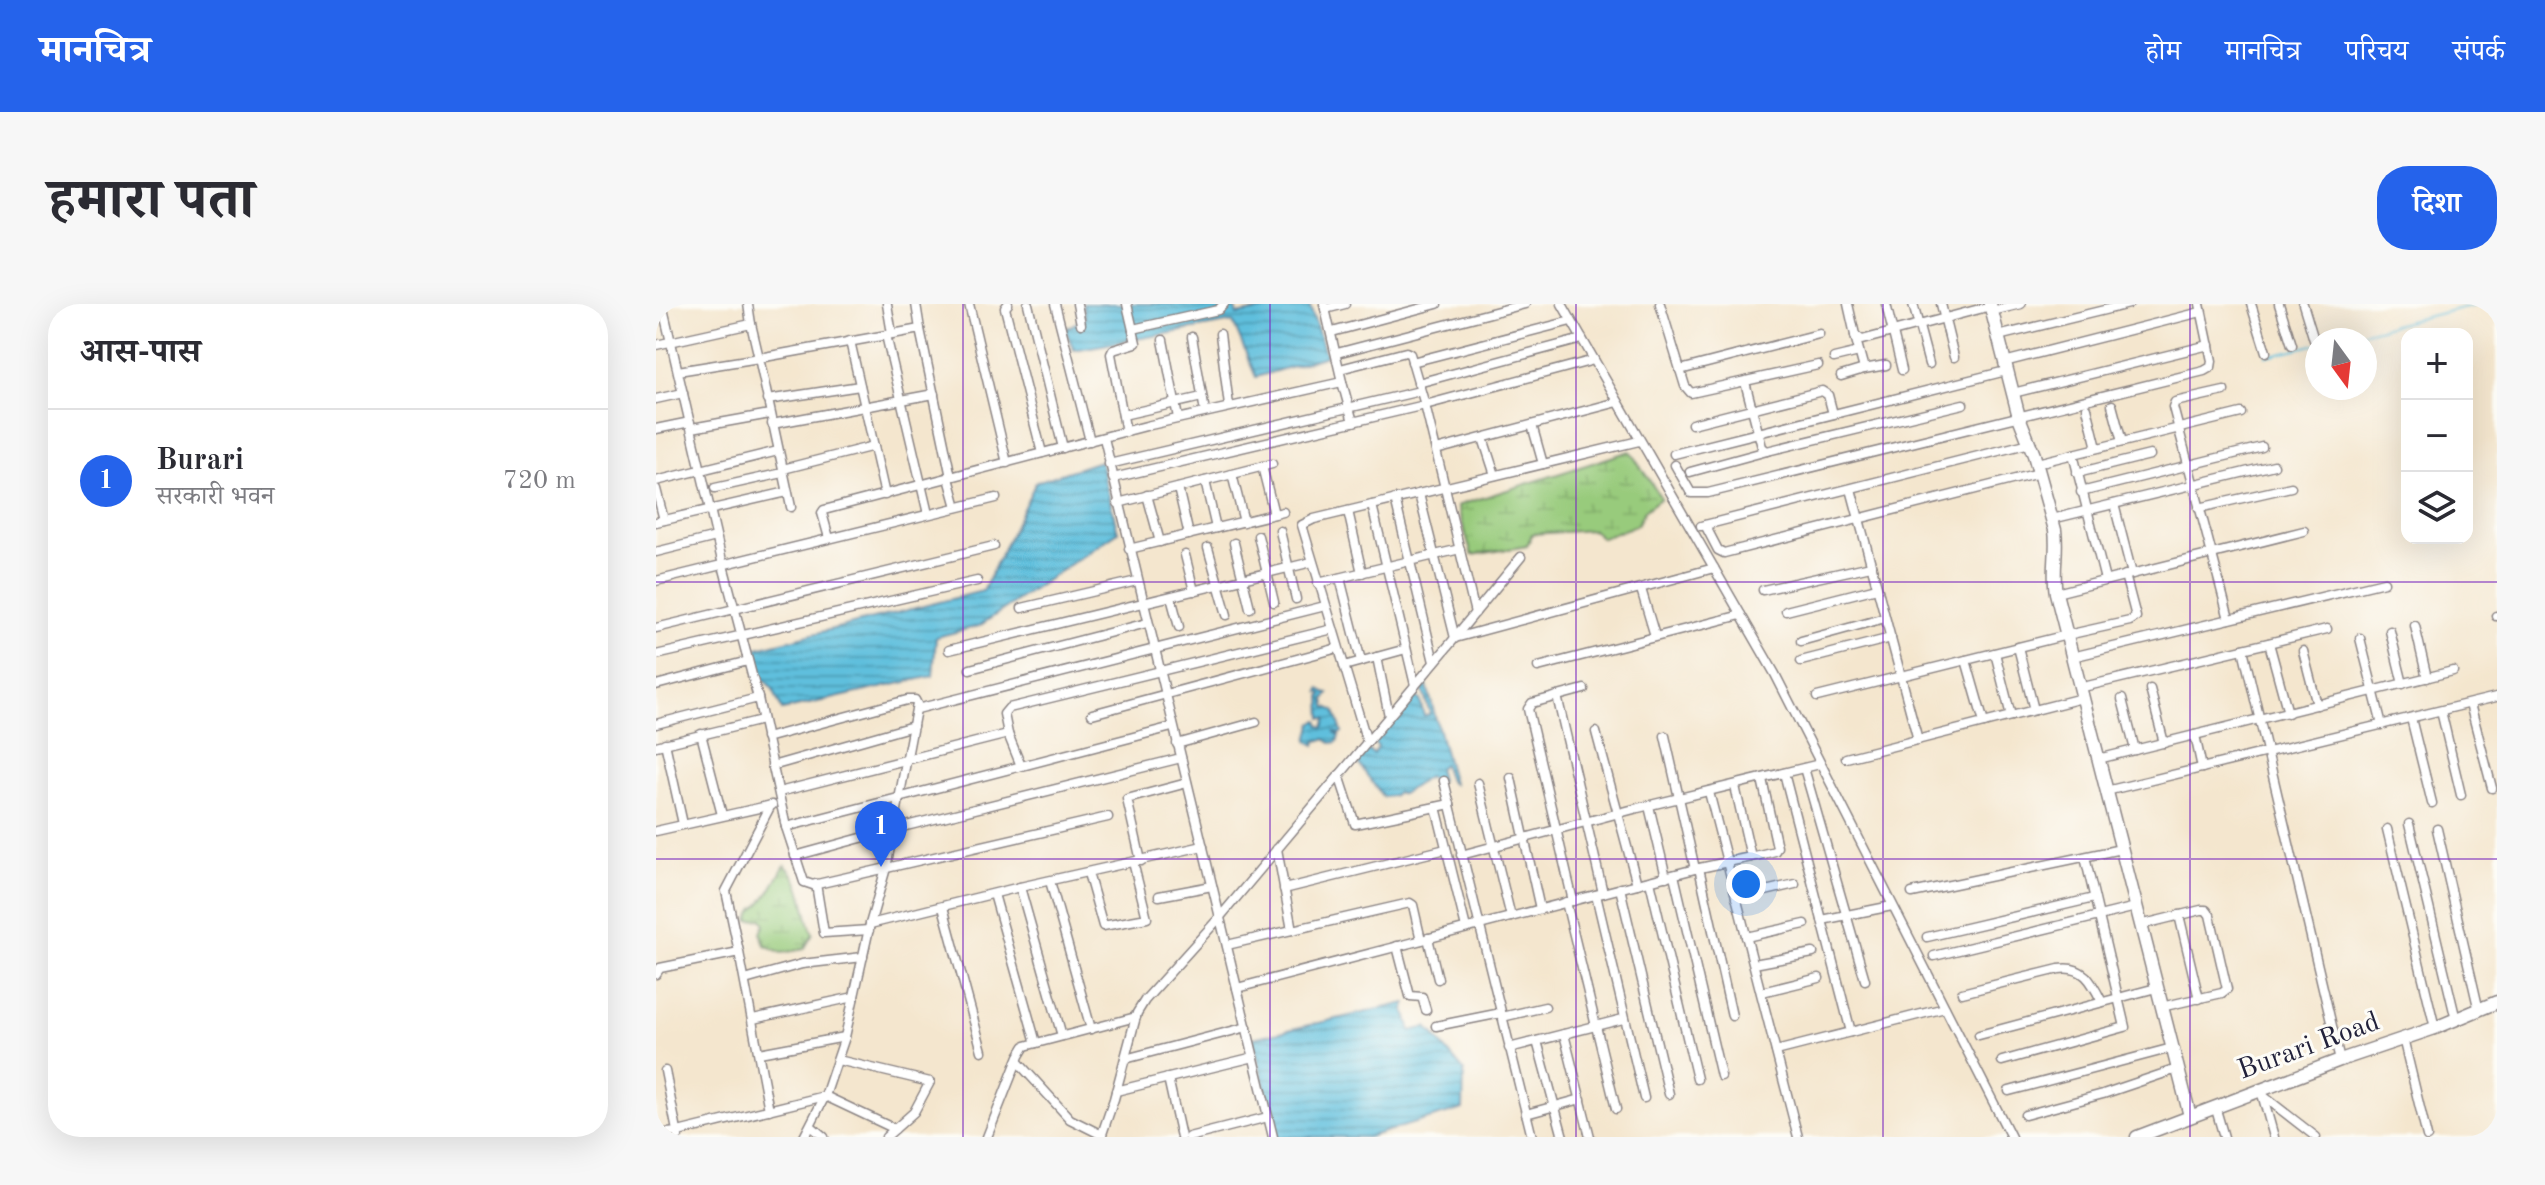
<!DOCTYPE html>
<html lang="hi">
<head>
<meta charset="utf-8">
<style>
  body { margin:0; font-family:"Old Standard TT","Noto Serif Devanagari",serif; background:#f7f7f7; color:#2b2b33 }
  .controls { position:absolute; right:24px; top:24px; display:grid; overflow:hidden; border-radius:16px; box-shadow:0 8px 32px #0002 }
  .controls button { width:72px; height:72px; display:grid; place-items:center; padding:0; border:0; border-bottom:2px solid #e1e1e2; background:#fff; color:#2b2b33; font:40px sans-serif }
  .compass { position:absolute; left:1649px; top:24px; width:72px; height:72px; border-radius:50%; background:#fff; box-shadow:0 8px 32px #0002; rotate:165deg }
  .you { position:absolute; left:1090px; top:580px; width:28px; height:28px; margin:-20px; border:6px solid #fff; border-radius:50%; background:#1a73e8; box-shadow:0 0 0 12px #1a73e833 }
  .badge { display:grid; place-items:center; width:52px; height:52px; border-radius:50%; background:#2563eb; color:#fff; font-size:26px; font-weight:700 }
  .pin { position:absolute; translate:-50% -66px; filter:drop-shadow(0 2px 4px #0008) }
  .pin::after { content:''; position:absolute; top:42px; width:28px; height:24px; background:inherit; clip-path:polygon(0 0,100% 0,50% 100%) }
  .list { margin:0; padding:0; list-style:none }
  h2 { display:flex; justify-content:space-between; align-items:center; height:104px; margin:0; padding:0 32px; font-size:34px }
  h2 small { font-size:26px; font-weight:400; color:#7c7c81 }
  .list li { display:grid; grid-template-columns:52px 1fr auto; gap:24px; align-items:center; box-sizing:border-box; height:144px; padding:0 32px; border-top:2px solid #e1e1e2 }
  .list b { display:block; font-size:30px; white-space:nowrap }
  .list p { margin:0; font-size:26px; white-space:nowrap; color:#7c7c81 }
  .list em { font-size:26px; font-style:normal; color:#7c7c81 }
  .icon { flex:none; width:44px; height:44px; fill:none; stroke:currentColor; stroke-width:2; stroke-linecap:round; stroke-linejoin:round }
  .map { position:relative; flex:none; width:1841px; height:833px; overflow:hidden; border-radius:32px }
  header { display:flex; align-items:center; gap:48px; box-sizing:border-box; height:112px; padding:0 40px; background:#2563eb; color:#fff }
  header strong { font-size:38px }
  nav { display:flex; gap:44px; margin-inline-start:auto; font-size:28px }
  .intro { display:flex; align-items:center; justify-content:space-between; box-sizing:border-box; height:192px; padding:0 48px }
  h1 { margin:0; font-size:56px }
  .button { padding:20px 36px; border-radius:32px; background:#2563eb; color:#fff; font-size:28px; font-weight:700 }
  main { display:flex; gap:48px; padding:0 48px }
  aside { flex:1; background:#fff; border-radius:32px; box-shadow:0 8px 32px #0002 }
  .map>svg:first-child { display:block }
  .wetland { fill:url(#wetland-marsh); stroke:#5d765c; stroke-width:2 }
  .water { fill:url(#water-rules); stroke:#40708c; stroke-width:2 }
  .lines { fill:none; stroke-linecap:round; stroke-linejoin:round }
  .stream { stroke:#5fbfdd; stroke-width:2 }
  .street-casing { stroke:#8b8484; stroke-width:11 }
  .secondary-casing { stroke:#8b8484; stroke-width:15 }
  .street { stroke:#fff; stroke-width:8 }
  .secondary { stroke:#fff; stroke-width:12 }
  .grid { fill:none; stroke:#7b2cbf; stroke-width:2; stroke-opacity:0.55 }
  .labels { text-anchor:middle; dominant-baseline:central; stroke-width:6; stroke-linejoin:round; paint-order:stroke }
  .street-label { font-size:28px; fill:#22223b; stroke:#fdfcf7 }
</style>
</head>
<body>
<header>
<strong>मानचित्र</strong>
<nav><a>होम</a><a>मानचित्र</a><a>परिचय</a><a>संपर्क</a></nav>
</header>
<div class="intro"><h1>हमारा पता</h1><a class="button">दिशा</a></div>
<main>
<aside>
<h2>आस-पास<small></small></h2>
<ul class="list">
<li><span class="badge">1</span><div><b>Burari</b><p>सरकारी भवन</p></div><em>720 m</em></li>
</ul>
</aside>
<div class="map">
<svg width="1841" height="833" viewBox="0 0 1841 833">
  <defs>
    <pattern id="wetland-marsh" width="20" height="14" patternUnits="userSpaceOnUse" patternTransform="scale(2)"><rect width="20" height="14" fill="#98cb7c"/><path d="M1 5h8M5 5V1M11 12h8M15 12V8" fill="none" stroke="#83ae6c"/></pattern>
    <pattern id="water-rules" width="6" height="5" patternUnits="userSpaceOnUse" patternTransform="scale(2)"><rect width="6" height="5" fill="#5fbfdd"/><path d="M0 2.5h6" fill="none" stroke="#4e9bb4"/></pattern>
  </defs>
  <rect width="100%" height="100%" fill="#fdfcf7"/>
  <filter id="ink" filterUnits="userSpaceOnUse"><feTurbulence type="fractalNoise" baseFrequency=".0125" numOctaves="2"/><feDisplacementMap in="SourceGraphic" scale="16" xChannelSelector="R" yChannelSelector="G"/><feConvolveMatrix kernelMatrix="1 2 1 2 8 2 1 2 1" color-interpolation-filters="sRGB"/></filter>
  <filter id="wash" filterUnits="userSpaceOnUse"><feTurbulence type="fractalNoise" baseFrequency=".006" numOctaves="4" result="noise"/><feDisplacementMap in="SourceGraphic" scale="32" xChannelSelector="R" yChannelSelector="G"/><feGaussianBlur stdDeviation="1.8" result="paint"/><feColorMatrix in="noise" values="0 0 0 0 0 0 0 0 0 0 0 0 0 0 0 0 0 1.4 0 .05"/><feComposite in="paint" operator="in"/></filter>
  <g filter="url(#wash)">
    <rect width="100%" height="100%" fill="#f4e6ce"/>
    <!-- wetland -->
    <g class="wetland">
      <polygon points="974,147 1005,194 988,207 981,221 946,234 937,226 876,230 871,242 816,251 801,202"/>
      <path d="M129,561C149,579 147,606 157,630L148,645L126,649L109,641L105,629L109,620L106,615L93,616L96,607C110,598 120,576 129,561Z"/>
    </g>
    <!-- water -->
    <g class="water">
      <polygon points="427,0 578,0 581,11 639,0 653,0 670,52 600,73 577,18 418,46 409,25 429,14"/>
      <polygon points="444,157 462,228 323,322 280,333 277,372 126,406 117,385 105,372 98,345 327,287 380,178"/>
      <polygon points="769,374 797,480 793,477 787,460 782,464 785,477 778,477 772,473 746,490 741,488 736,492 727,493 702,459 711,445 717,450 722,443 718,438 757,389 764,396 768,412 774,410 765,381"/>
      <polygon points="664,385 673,390 669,395 670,402 679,407 686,428 683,430 678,427 683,432 681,438 675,439 669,435 660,437 659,441 652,437 656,420 662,416 664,422 668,423 671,414 666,414 665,392 667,390 663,388"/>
      <polygon points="750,699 749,706 755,727 771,723 808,767 807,805 711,833 621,833 597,734"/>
    </g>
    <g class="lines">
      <!-- stream -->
      <g class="stream">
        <polyline points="1677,36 1822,0"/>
        <polyline points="1611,52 1661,40"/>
      </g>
    </g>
  </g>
  <g filter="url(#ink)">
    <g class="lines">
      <defs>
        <g id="street">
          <polyline points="6,0 67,261 102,394 130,523 148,578 157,581 452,513"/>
          <polyline points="92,0 95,20"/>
          <polyline points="231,0 236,30"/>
          <polyline points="260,0 264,25"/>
          <polyline points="313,0 351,159"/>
          <polyline points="352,0 349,4 386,149"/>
          <polyline points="372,0 407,144"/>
          <polyline points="399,0 434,137"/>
          <polyline points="421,0 425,20"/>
          <polyline points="906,0 1119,370 1355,833"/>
          <polyline points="1004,0 1029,82 1035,89 1162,61"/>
          <polyline points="1192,0 1199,31 1206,36 1335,2"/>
          <polyline points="1230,0 1246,66"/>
          <polyline points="1257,0 1273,60"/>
          <polyline points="1285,0 1298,53"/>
          <polyline points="1595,0 1610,48"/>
          <polyline points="1623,0 1636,41"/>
          <polyline points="1647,0 1658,36"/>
          <polyline points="669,5 689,0"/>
          <polyline points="1336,7 1365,0"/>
          <polyline points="477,25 562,6 568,0"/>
          <polyline points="676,28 781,0"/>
          <polyline points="564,30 573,102"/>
          <polyline points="230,31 272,210"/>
          <polyline points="1199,32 1208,65 1230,61"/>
          <polyline points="1342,32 1473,0"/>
          <polyline points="536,33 549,108"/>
          <polyline points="507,36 522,114"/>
          <polyline points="194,37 229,191"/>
          <polyline points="0,41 95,20 103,54 22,67"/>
          <polyline points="681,49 869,0"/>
          <polyline points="1178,54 1203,48"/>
          <polyline points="756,58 915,17"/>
          <polyline points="1348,58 1545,8"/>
          <polyline points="684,65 750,48 754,50 769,101 819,309"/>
          <polyline points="1024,66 1163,30"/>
          <polyline points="1185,72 1208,65"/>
          <polyline points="686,78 697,118"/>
          <polyline points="1089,78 1106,143 1111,147 1307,100"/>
          <polyline points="762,79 926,35"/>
          <polyline points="1568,87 1519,98 1517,103 1573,315"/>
          <polyline points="1357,89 1553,41"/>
          <polyline points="0,95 27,89"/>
          <polyline points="111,96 204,82"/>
          <polyline points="1456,101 1466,138"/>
          <polyline points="1431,104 1441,144"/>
          <polyline points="467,111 546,93"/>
          <polyline points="116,120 278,90"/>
          <polyline points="1036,120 1166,87 1172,91 1177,110"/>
          <polyline points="876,121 887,160"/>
          <polyline points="36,124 114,110"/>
          <polyline points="0,125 34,118"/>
          <polyline points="470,128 455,50 457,46 480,39 471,0"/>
          <polyline points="448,134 617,833"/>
          <polyline points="827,134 839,171"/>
          <polyline points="780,146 962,98"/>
          <polyline points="1018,150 1350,67"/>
          <polyline points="1417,150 1449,276"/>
          <polyline points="1381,159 1585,109"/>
          <polyline points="453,160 764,87"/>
          <polyline points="1019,161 1035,189 1052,189 1548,67 1555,63 1556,57 1544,0"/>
          <polyline points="606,162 618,210"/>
          <polyline points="127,165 218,142"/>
          <polyline points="1034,168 1111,147"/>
          <polyline points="1421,169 1494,151"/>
          <polyline points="576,170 588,218"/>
          <polyline points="293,174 301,203"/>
          <polyline points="457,174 769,101 938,56"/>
          <polyline points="0,177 122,147"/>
          <polyline points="549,177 560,224"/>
          <polyline points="59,184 127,169"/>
          <polyline points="522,184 533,231"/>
          <polyline points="0,185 8,216"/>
          <polyline points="1195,185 1262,436"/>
          <polyline points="1425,188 1606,143"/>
          <polyline points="763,190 799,334"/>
          <polyline points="491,191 504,238"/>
          <polyline points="739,195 778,358"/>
          <polyline points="462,199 616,160"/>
          <polyline points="1458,200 1476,270"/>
          <polyline points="716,201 759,381"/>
          <polyline points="135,203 103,54 264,25 295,173"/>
          <polyline points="1543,204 1635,183"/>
          <polyline points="692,207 706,269"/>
          <polyline points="1396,215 1618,161"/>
          <polyline points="0,218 131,188"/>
          <polyline points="1049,221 1062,246 1068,249 1383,169"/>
          <polyline points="1045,222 1374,139"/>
          <polyline points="624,227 640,295"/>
          <polyline points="602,232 618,298"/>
          <polyline points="173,234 166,209 168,206 490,122 686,78 668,0"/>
          <polyline points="578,239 594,304"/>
          <polyline points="552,244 571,311"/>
          <polyline points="473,245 627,208"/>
          <polyline points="0,248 60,233"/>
          <polyline points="529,251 538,287"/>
          <polyline points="684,274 705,357"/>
          <polyline points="0,277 340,194"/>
          <polyline points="662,279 804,245"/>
          <polyline points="985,285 999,332"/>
          <polyline points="1107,286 1215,262"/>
          <polyline points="1400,289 1648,227"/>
          <polyline points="515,293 523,323"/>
          <polyline points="366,304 481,277"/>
          <polyline points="1130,307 1221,284"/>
          <polyline points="1840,312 1841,312"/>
          <polyline points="1759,322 1771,374"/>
          <polyline points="0,324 338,242"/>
          <polyline points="1734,327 1747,380"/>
          <polyline points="799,333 865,253"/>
          <polyline points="1704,334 1726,421"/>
          <polyline points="1145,337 1229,314"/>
          <polyline points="1613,339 1632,409"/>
          <polyline points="1362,343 1378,406"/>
          <polyline points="1587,345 1684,756"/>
          <polyline points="293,346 656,258"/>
          <polyline points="1647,347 1661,401"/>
          <polyline points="1339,349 1355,412"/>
          <polyline points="0,351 321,277"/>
          <polyline points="721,353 733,412"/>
          <polyline points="1416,353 1728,278"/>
          <polyline points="1310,356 1328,419"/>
          <polyline points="1145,357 1235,334"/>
          <polyline points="688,362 750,345"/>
          <polyline points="882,363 1085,311"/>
          <polyline points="314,365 491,319"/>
          <polyline points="0,381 92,357"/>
          <polyline points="1423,384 1671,325"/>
          <polyline points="1494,385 1508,439"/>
          <polyline points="901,392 947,589"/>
          <polyline points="1161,393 1411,331 1474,317 1480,313 1479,309 1469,271"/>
          <polyline points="1466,395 1479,446"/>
          <polyline points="1814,400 1836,484"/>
          <polyline points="261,405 669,302"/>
          <polyline points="1785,407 1805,491"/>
          <polyline points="436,410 682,344"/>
          <polyline points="1755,414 1776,499"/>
          <polyline points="0,420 102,394"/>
          <polyline points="940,428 981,580"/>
          <polyline points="45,430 66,511"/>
          <polyline points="352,430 348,410 353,404 677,325"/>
          <polyline points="1539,431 1546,464"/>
          <polyline points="1009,432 1039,565"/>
          <polyline points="110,434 251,396 259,396 261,400 230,564 214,620 189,733 169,792 148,833"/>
          <polyline points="711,438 646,221 658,215 983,137"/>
          <polyline points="9,439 27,520"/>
          <polyline points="521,440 600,418"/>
          <polyline points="0,442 106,416"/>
          <polyline points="1190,454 1426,394"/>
          <polyline points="1442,455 1797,367"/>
          <polyline points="116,462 257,422"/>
          <polyline points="1148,464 1209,676"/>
          <polyline points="1128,469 1195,728"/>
          <polyline points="683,471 699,520 794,500"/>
          <polyline points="855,474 884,605"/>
          <polyline points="788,477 876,833"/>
          <polyline points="822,479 855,613"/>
          <polyline points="1450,487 1840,393"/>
          <polyline points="123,488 352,430 365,462"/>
          <polyline points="1053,488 1142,833"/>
          <polyline points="993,502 1010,573"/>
          <polyline points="780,503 810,624"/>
          <polyline points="1753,520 1800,716"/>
          <polyline points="130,523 516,423"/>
          <polyline points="1731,525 1779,724"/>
          <polyline points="1781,525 1823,707"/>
          <polyline points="0,527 116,501"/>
          <polyline points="621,545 636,626"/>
          <polyline points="805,551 982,504 1164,460"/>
          <polyline points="139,552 238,525 525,454"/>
          <polyline points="1095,553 1119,547 1121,543 1106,475"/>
          <polyline points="485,557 471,495 531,479"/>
          <polyline points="1043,564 1076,712"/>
          <polyline points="432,569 447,622 491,614 477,558"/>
          <polyline points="1018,571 1065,772"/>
          <polyline points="394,577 435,725"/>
          <polyline points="994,577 1041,775"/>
          <polyline points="160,580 168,629 213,626"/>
          <polyline points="364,583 406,732"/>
          <polyline points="964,584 1013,790"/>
          <polyline points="628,585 790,545"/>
          <polyline points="1256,589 1465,545"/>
          <polyline points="338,590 380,739"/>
          <polyline points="940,591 988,794"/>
          <polyline points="503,592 556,582"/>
          <polyline points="1080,594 1139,580"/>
          <polyline points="917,597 872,405 876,399 928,385"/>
          <polyline points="910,598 960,805"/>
          <polyline points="287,603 326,747"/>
          <polyline points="1523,611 1543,695"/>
          <polyline points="1166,616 1236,602"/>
          <polyline points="214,620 364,583 547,542"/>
          <polyline points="1484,621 1545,606 1550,606 1554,611 1571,685 1566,689 1505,703"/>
          <polyline points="1090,633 1149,620"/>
          <polyline points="1271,633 1438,594"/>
          <polyline points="772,634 782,675"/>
          <polyline points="571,641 754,599 757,601 765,636"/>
          <polyline points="741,642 754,692 766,693 770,706"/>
          <polyline points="83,648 70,587 115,501"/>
          <polyline points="1278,652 1480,603"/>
          <polyline points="1098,660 1157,649"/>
          <polyline points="0,670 4,664 83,648 113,806"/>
          <polyline points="89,676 146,660 207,653"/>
          <polyline points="581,684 1039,565 1095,553 1079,482"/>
          <polyline points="1106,688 1163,674"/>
          <path d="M1306,689L1403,665C1428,661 1436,678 1446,698"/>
          <polyline points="846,713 889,703"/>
          <polyline points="97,715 198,693"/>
          <polyline points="780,722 845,709"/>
          <polyline points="908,730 934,833"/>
          <polyline points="1323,731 1500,684"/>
          <polyline points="1747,734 1771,833"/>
          <polyline points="881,737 907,833"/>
          <polyline points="853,744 967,715"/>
          <polyline points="1120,747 1289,704"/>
          <polyline points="103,749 189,733"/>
          <polyline points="469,755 591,723"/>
          <polyline points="182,756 274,778 258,808 230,833"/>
          <polyline points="361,757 414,815 446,831"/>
          <polyline points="1346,757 1469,723 1429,553"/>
          <polyline points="9,767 22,832"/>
          <polyline points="512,774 525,833"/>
          <polyline points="460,787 598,753"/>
          <polyline points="1353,787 1516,744"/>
          <polyline points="1606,790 1618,833"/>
          <polyline points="1606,791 1660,833"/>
          <polyline points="1559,802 1568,833"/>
          <polyline points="870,810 925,795"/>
          <polyline points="1369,811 1447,790 1521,765"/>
          <polyline points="155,822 168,833"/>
          <polyline points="0,830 22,828 169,792 239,825"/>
          <polyline points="331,833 363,752 369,742 480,713"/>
          <polyline points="445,833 458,795 481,709 489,696 564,613 799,334 1058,264"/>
          <polyline points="533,833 612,813"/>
        </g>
        <g id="secondary">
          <path d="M1334,0L1363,113L1378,151L1399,226C1402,248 1396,267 1400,289L1534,812"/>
          <polyline points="1481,833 1684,756 1779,724 1841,698"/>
        </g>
      </defs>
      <!-- street casing -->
      <use href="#street" class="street-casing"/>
      <!-- secondary casing -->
      <use href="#secondary" class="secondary-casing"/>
      <!-- street -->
      <use href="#street" class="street"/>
      <!-- secondary -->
      <use href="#secondary" class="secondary"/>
    </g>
  </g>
  <!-- grid -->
  <path class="grid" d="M307,0V833M614,0V833M920,0V833M1227,0V833M1534,0V833M0,278H1841M0,555H1841"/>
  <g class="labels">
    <!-- street labels -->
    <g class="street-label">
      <text transform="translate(1653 743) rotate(-20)">Burari Road</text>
    </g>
  </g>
</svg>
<div class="controls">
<button>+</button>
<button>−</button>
<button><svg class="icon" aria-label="layers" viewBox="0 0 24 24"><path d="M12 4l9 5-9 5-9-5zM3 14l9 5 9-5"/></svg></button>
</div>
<svg class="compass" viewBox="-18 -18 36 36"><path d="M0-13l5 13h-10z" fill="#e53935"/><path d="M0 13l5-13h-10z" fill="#7c7c81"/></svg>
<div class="you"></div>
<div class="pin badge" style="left:225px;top:563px">1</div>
</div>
</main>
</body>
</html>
